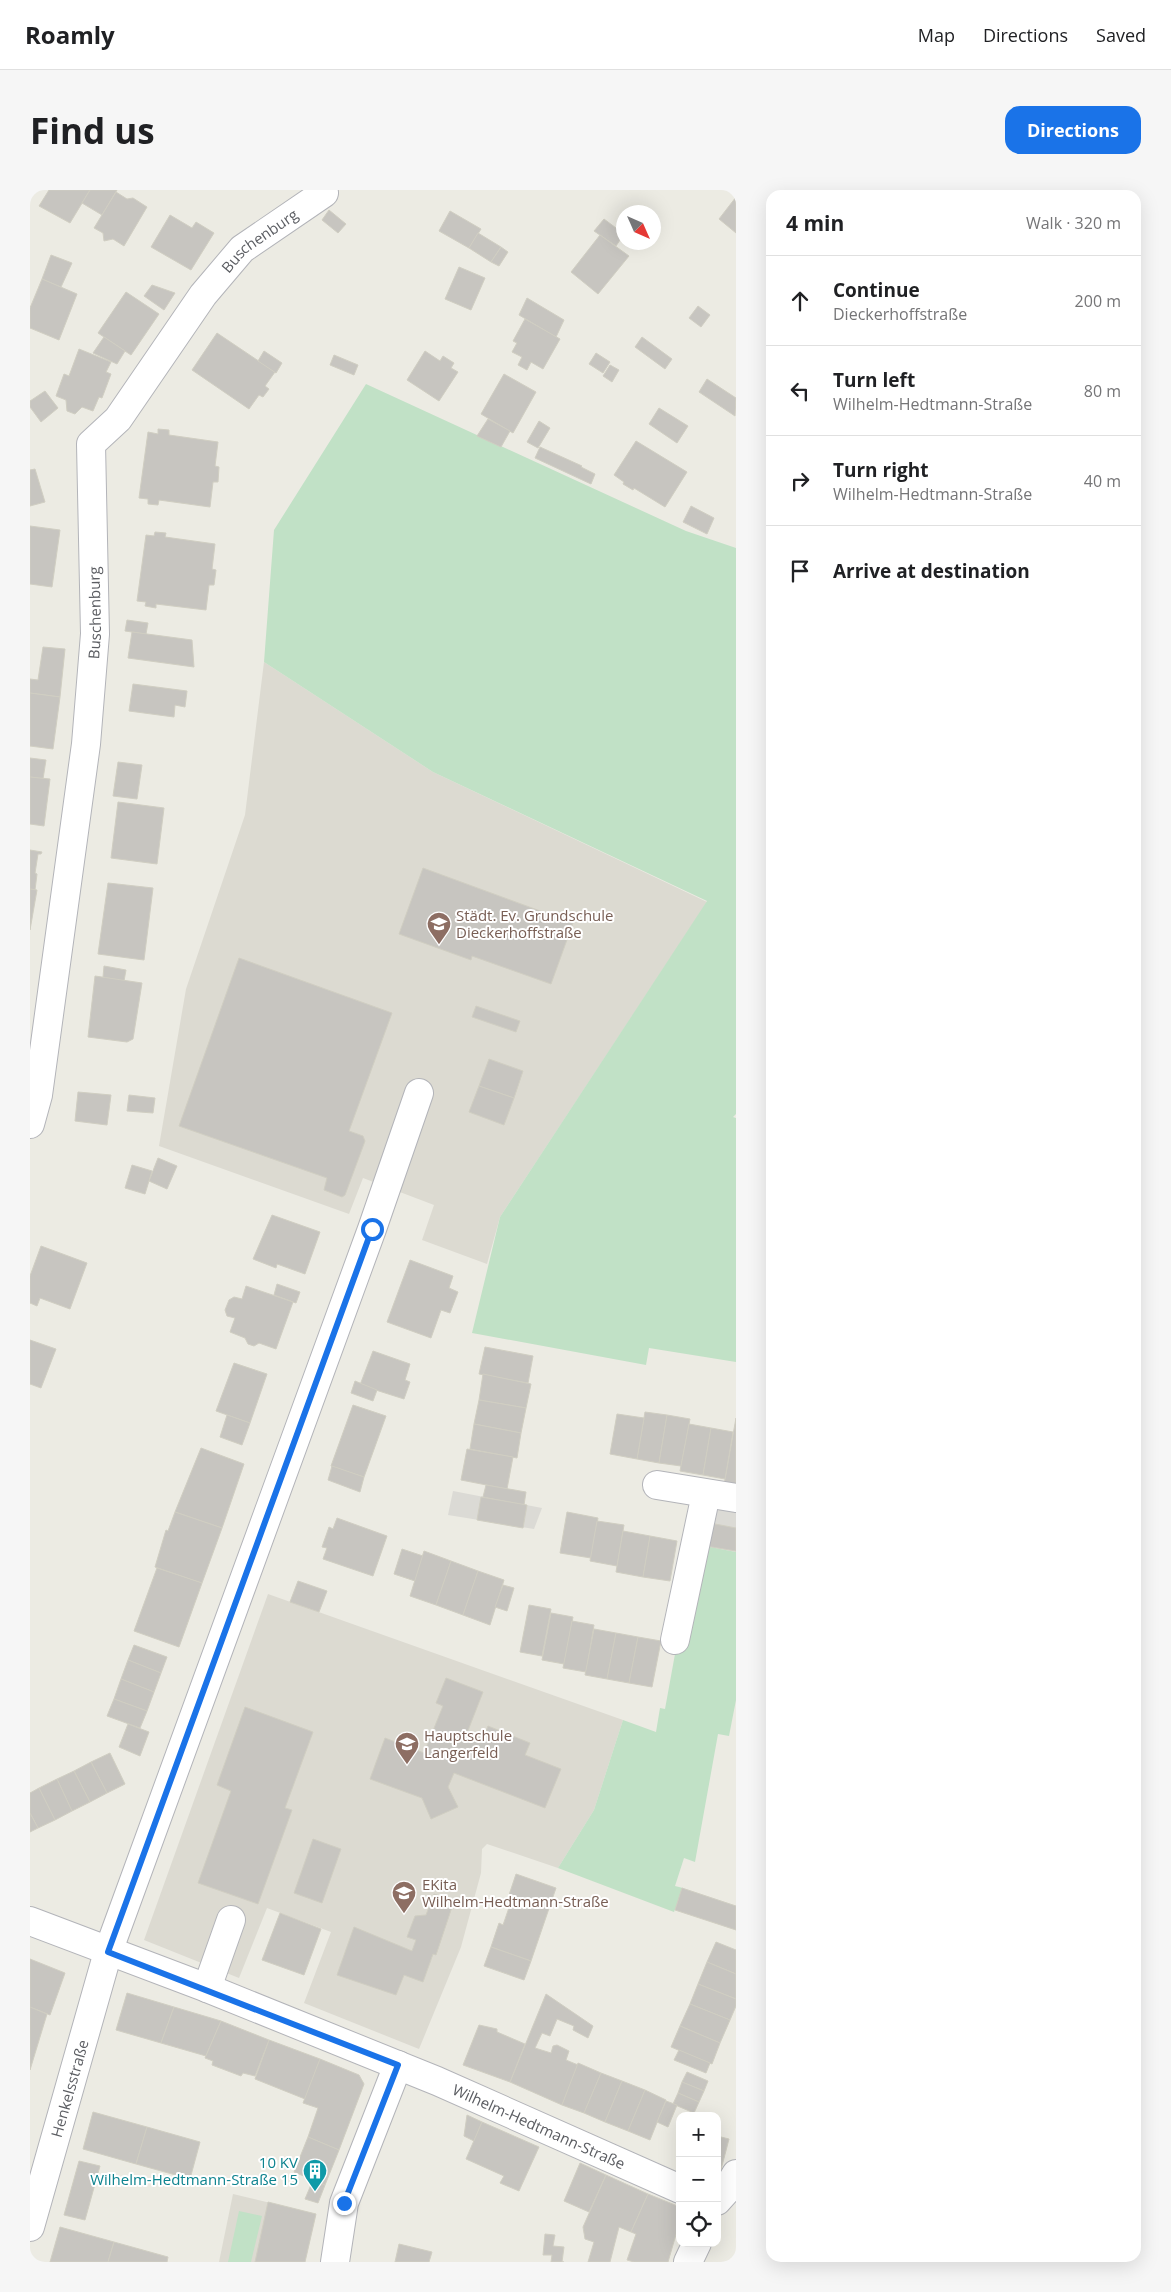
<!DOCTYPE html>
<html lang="en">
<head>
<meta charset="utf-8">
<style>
  body { margin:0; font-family:"Open Sans",sans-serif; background:#f6f6f6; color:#202124 }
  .controls { position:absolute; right:15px; bottom:15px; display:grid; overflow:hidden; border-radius:10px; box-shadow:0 5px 20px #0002 }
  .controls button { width:45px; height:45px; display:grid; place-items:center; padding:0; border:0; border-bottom:1px solid #e0e0e0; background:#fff; color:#202124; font:25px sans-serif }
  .compass { position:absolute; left:586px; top:15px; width:45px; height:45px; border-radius:50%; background:#fff; box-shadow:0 5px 20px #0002; rotate:135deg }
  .stop { position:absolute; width:15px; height:15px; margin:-11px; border:4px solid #1a73e8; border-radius:50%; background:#fff }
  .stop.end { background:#1a73e8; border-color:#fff; box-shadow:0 1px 5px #0008 }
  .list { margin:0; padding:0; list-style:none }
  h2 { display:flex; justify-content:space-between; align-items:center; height:65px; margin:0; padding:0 20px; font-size:21px }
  h2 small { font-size:16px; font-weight:400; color:#757577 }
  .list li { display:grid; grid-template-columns:32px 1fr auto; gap:15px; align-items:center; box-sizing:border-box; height:90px; padding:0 20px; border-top:1px solid #e0e0e0 }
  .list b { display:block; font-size:19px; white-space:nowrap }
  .list p { margin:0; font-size:16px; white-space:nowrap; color:#757577 }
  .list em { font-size:16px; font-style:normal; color:#757577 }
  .icon { flex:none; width:28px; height:28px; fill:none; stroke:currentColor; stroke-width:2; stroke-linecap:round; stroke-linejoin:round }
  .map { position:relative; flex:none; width:706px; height:2072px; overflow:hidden; border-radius:15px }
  header { display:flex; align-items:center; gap:30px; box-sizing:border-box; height:70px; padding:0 25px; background:#fff; border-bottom:1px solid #e0e0e0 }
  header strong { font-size:24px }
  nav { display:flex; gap:28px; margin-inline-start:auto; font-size:18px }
  .intro { display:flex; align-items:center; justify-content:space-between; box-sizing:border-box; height:120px; padding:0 30px }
  h1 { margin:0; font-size:35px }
  .button { padding:12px 22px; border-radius:15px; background:#1a73e8; color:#fff; font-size:18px; font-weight:700 }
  main { display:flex; gap:30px; padding:0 30px }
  aside { flex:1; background:#fff; border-radius:15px; box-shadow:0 5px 20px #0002 }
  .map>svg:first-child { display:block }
  .industrial { fill:#dbdad5 }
  .education { fill:#dcdad1 }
  .green { fill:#c1e1c6 }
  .building { fill:#c7c5c0; stroke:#d0cec2 }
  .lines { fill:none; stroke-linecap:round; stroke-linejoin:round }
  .minor-casing { stroke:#b3b4b9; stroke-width:30 }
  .minor { stroke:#fff; stroke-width:28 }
  .route { stroke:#1a73e8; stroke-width:6 }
  .labels { text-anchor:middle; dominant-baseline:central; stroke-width:4; stroke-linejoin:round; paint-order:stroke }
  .street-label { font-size:15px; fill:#5b5d62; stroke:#fff }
  .education-label { font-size:15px; fill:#785e54; stroke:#fff; text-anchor:start }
  .culture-label { font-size:15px; fill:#0d838f; stroke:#fff; text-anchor:end }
</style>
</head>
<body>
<header>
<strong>Roamly</strong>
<nav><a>Map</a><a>Directions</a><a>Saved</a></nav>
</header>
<div class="intro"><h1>Find us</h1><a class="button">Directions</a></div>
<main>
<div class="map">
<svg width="706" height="2072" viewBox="0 0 706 2072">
  <rect width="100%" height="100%" fill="#ecebe3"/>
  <!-- industrial -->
  <g class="industrial">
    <polygon points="423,1301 512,1318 504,1339 418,1325"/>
    <polygon points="691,1318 706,1319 706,1362 675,1356 684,1324"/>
  </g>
  <!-- education -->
  <g class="education">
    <polygon points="234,472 403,582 677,712 470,1027 457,1074 392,1050 404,1015 333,988 319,1024 129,956 156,799 215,625"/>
    <polygon points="238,1404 593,1530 564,1620 528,1678 457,1654 452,1659 451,1683 431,1757 389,1859 274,1813 301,1742 237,1718 209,1788 114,1750"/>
    <polygon points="203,2004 286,2024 275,2072 189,2072"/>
  </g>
  <!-- green -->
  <g class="green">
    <polygon points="336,194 656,341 706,358 706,924 703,927 706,928 706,1172 619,1158 616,1175 442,1143 470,1027 677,711 403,582 234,472 244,340"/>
    <polygon points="675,1356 706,1362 706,1510 699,1546 688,1544 665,1672 654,1668 645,1696 653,1698 644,1722 528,1678 564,1620 593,1530 626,1542 630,1518 635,1519 647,1453"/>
    <polygon points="209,2021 232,2026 221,2072 198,2072"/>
  </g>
  <!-- building -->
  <g class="building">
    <polygon points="19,0 60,0 40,33 9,16"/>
    <polygon points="60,0 87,0 72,25 52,13"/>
    <polygon points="86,2 97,9 103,8 117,17 94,56 83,49 74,51 73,43 64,38"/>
    <polygon points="706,7 706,43 689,29"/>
    <polygon points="299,20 316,34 308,43 292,30"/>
    <polygon points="420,21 451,39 439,58 409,41"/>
    <polygon points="140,25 162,38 166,32 184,43 161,80 121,57"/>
    <polygon points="574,29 594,44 586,56 564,41"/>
    <polygon points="448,43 471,57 461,72 439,58"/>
    <polygon points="570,45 599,66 568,104 541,82"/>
    <polygon points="471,57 478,62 469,76 461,72"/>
    <polygon points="21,65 42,73 31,97 12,89"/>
    <polygon points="429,77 455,88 441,120 415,109"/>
    <polygon points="12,89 47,104 29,150 0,138 0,118"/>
    <polygon points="122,95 145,103 134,120 114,106"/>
    <polygon points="96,102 129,124 101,165 68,143"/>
    <polygon points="497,108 534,130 526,147 489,125"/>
    <polygon points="668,116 680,125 671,137 659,128"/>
    <polygon points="495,129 530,149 513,179 501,172 497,180 488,175 492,167 482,162 487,153 483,151"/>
    <polygon points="187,143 245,182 235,196 239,199 233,207 229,205 219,219 162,180"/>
    <polygon points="74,147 95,161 87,174 63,163"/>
    <polygon points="612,147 642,169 635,179 605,157"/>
    <polygon points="49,159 81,172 76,182 81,184 72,208 69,207 63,221 52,217 45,224 37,221 36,210 26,206 34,184 39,186"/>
    <polygon points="234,161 252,173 246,183 228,171"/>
    <polygon points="395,161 410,171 413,166 424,173 421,178 428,182 409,211 377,190"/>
    <polygon points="566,163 580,172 573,183 559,174"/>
    <polygon points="304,165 328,175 324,185 300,175"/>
    <polygon points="580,175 589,180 582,192 573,186"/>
    <polygon points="474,184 506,202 483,243 451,224"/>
    <polygon points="677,189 706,208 705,226 669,202"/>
    <polygon points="15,201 28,218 11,232 0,217 0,211"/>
    <polygon points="629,218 658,236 647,253 619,234"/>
    <polygon points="458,229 480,241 471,257 447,246"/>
    <polygon points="509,231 520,238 508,258 497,252"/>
    <polygon points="128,239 139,240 139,245 188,252 185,276 189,277 188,292 183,292 180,317 129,310 128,315 118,314 118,309 109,308 118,242 128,244"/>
    <polygon points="606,251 657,282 635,317 604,298 603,300 593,294 594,292 584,285"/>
    <polygon points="510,257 552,276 551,277 565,284 561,294 505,268"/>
    <polygon points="5,279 15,312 0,316 0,280"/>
    <polygon points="661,316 684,328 677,344 653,332"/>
    <polygon points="0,336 30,340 22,397 0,394"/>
    <polygon points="125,342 136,343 135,347 185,354 182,379 186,380 184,395 179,395 176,420 126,414 126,418 115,416 116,412 107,411 116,345 124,346"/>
    <polygon points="97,430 118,433 116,444 95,441"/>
    <polygon points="102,442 162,450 164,477 98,468"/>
    <polygon points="13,457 35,459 30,507 0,503 0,489 8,490"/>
    <polygon points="103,494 157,501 155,517 145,515 144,527 99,521"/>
    <polygon points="0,503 30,507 23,559 0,556"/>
    <polygon points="0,568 16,570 13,589 0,587"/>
    <polygon points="88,572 112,575 107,609 83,606"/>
    <polygon points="0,587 20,589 14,636 0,634"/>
    <polygon points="88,612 134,618 127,674 81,668"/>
    <polygon points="0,660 12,662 11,664 8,664 5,683 7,684 5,700 0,699"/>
    <polygon points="393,678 543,733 521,794 442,766 441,770 369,744"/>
    <polygon points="78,693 123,698 114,770 68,764"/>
    <polygon points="0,699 7,700 0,740"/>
    <polygon points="209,768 362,823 319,941 333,946 335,951 315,1005 312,1007 294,1000 297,988 149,936"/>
    <polygon points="74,776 96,780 94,791 73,787"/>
    <polygon points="65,786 112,793 103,849 97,852 58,847"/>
    <polygon points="446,816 490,831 486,842 442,827"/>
    <polygon points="459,869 493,881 484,908 449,896"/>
    <polygon points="449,896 484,908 474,935 439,922"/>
    <polygon points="48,902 81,905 77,935 45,931"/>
    <polygon points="99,905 125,908 123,923 97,921"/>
    <polygon points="128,968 147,976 137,999 119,991"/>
    <polygon points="102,975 122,981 115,1004 95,998"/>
    <polygon points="242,1025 290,1042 275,1084 247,1074 246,1078 223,1069"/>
    <polygon points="11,1056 57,1073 40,1119 10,1108 7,1116 0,1113 0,1086"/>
    <polygon points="380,1070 423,1086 419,1098 428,1102 420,1123 411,1120 401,1148 357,1132"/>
    <polygon points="247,1094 270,1102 266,1113 244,1105"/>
    <polygon points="216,1096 263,1112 246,1159 229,1153 224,1156 218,1154 215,1148 200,1142 205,1128 197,1126 195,1120 199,1110 204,1107 212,1109"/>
    <polygon points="0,1150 26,1159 11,1198 0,1194"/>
    <polygon points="455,1157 503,1166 498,1193 449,1184"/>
    <polygon points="343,1161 380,1174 375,1190 380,1192 374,1209 330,1195"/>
    <polygon points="204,1173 237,1184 220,1233 186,1221"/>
    <polygon points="453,1184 501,1194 496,1218 449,1210"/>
    <polygon points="325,1191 347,1200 343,1211 321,1203"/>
    <polygon points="449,1210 496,1218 491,1243 444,1234"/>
    <polygon points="323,1215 356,1226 334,1287 301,1276"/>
    <polygon points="615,1222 637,1225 629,1273 607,1269"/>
    <polygon points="587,1224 614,1228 607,1269 580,1264"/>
    <polygon points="197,1225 220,1233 212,1255 190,1247"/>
    <polygon points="637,1225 660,1229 651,1276 629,1273"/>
    <polygon points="706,1228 706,1298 694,1295"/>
    <polygon points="444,1234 491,1243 487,1268 440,1259"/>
    <polygon points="659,1234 681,1238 673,1285 650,1281"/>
    <polygon points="681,1238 703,1242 695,1289 673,1285"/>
    <polygon points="171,1258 214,1274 192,1338 145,1322"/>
    <polygon points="437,1259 483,1267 477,1299 431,1290"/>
    <polygon points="302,1276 334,1287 330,1302 298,1290"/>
    <polygon points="456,1295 496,1302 494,1315 453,1307"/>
    <polygon points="451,1307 497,1315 493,1338 447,1330"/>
    <polygon points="145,1322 192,1338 172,1393 125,1377 136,1340 138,1341"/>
    <polygon points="537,1322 568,1328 561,1368 530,1363"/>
    <polygon points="307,1328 357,1346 343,1386 293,1369 297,1358 292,1357 299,1337 303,1339"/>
    <polygon points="567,1331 594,1335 587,1376 560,1371"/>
    <polygon points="680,1333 706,1338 706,1361 676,1356"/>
    <polygon points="593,1341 620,1346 613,1387 586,1382"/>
    <polygon points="620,1346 647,1351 640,1391 613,1387"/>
    <polygon points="372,1359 393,1366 385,1391 364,1384"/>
    <polygon points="394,1361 421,1371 406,1415 380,1406"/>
    <polygon points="421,1371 448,1381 433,1425 406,1415"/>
    <polygon points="127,1378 172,1393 149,1457 104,1441"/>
    <polygon points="448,1381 474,1390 460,1435 433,1425"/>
    <polygon points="268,1391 297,1401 289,1422 260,1412"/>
    <polygon points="473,1395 484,1398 477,1421 465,1417"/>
    <polygon points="499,1415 521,1419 512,1466 490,1462"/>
    <polygon points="521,1423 543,1427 534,1474 512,1470"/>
    <polygon points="542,1431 564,1435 556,1482 533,1478"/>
    <polygon points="564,1439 586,1443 577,1489 555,1485"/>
    <polygon points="586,1443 608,1447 599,1493 577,1489"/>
    <polygon points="608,1447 631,1451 622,1497 599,1493"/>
    <polygon points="104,1455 137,1467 131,1483 98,1470"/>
    <polygon points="98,1470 131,1483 124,1502 91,1489"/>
    <polygon points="416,1488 453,1502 437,1543 453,1549 458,1536 500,1553 495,1565 531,1579 515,1618 424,1583 418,1597 428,1617 401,1629 392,1608 340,1589 355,1548 394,1563 413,1516 406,1513"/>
    <polygon points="91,1489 124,1502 117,1521 84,1509"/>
    <polygon points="84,1509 117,1521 110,1538 77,1526"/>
    <polygon points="215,1517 283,1542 255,1618 262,1620 228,1714 168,1693 201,1601 187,1595"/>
    <polygon points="98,1534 119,1542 110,1566 89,1557"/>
    <polygon points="80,1563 95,1594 77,1603 61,1572"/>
    <polygon points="61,1572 77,1603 60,1612 44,1581"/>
    <polygon points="44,1581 60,1612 42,1621 27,1589"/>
    <polygon points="27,1589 42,1621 25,1630 9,1598"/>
    <polygon points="9,1598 25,1630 8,1638 0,1623 0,1603"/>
    <polygon points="0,1623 8,1638 0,1642"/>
    <polygon points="283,1649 311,1659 292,1713 264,1703"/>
    <polygon points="486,1684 526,1698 501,1771 461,1757 469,1733 473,1735 482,1709 478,1708"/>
    <polygon points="652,1698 706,1716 706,1740 645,1720"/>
    <polygon points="404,1704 424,1711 406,1765 403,1764 393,1792 374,1785 366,1805 307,1785 324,1737 382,1761 386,1750 377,1747 385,1726 396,1725"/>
    <polygon points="250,1723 291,1739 274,1785 232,1770"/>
    <polygon points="686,1752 706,1760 706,1784 677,1772"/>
    <polygon points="461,1757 501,1771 494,1790 454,1776"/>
    <polygon points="0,1769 35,1783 20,1825 0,1817"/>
    <polygon points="677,1772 706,1784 706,1809 668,1794"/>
    <polygon points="668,1794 706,1809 706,1816 700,1830 660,1814"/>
    <polygon points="97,1803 144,1817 131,1853 86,1840"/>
    <polygon points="516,1804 563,1836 558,1848 543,1840 544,1836 527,1829 520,1846 512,1843 505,1858 521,1863 523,1856 527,1855 539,1861 536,1870 548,1875 532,1915 480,1892"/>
    <polygon points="660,1814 700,1830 690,1853 650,1836"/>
    <polygon points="0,1817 17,1824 0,1880"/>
    <polygon points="144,1817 191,1831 176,1866 131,1853"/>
    <polygon points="191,1831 239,1850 225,1886 213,1883 211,1886 182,1875 183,1871 175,1868"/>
    <polygon points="449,1835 467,1839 467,1842 495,1854 480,1892 433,1875"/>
    <polygon points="650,1836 690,1853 682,1874 641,1857"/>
    <polygon points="239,1850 290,1869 275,1909 225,1889"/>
    <polygon points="649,1860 680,1873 676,1883 644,1870"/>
    <polygon points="290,1869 329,1885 334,1894 309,1960 278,1947 288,1918 273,1913"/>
    <polygon points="548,1873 571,1883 554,1923 532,1915"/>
    <polygon points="657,1882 678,1891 674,1901 652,1892"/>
    <polygon points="571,1883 592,1891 575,1932 554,1923"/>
    <polygon points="592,1891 615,1900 598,1941 575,1932"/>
    <polygon points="652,1892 674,1901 669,1912 648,1903"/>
    <polygon points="615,1900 636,1910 620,1950 598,1941"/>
    <polygon points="648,1903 669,1912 664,1923 643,1914"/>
    <polygon points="636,1911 647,1915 638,1937 627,1932"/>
    <polygon points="63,1922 117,1937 106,1974 53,1959"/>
    <polygon points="437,1925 452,1932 444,1951 434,1946"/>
    <polygon points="452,1932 509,1957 489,2001 470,1993 474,1986 436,1969"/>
    <polygon points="117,1937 170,1952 160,1989 106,1974"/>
    <polygon points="687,1946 699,1949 687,1995"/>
    <polygon points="278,1947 309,1960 295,1995 264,1982"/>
    <polygon points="49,1971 70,1976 55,2030 34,2025"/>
    <polygon points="550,1973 576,1985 559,2022 534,2011"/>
    <polygon points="576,1985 618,2004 601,2042 589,2037 580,2072 558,2072 564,2052 555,2049 553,2037"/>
    <polygon points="283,1990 295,1995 288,2013 275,2009"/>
    <polygon points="618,2004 650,2017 650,2031 638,2072 604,2072 597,2070 606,2044 601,2042"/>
    <polygon points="238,2012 286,2024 275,2072 225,2072"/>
    <polygon points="30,2037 84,2052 78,2072 20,2072"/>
    <polygon points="515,2044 525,2045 523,2056 534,2057 532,2072 534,2072 521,2072 522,2065 513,2065"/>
    <polygon points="84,2052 138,2067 137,2072 78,2072"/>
    <polygon points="369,2054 402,2062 399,2072 365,2072"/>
  </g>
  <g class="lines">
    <defs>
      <g id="minor">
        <path id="s1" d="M0,934L8,905L56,554L65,444L61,254L88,229L173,105L212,59L294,3"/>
        <polyline points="627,1295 706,1308"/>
        <polyline points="645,1450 676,1304"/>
        <path id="s2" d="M0,1731L177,1798L407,1891L650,1999"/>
        <polyline points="177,1798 201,1730"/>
        <polyline points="687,2011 696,2001 706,1984"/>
        <path id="s3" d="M0,2037L78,1762L342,1039L389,903"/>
        <polyline points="305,2072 314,2013 368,1875"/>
        <polyline points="658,2072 667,2053"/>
      </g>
    </defs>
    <!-- minor casing -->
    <use href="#minor" class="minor-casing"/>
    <!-- minor -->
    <use href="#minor" class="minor"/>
  </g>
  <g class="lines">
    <!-- route -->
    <polyline class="route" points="314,2013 368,1875 78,1762 342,1039"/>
  </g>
  <!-- icons -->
  <defs>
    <symbol id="school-pin" viewBox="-11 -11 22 30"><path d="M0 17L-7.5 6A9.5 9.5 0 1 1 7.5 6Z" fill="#8d6e63" stroke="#fff"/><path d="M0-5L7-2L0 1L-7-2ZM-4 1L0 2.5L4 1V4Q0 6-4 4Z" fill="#fff"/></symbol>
    <symbol id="building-pin" viewBox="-11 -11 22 30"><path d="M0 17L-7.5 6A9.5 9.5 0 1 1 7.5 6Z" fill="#0f9aa8" stroke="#fff"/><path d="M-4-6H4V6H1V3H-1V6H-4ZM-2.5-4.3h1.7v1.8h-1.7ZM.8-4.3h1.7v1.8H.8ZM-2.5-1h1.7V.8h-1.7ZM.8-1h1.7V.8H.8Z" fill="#fff"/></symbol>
  </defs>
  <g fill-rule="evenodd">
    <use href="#school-pin" x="395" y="720" width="28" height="38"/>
    <use href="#school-pin" x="363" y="1540" width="28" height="38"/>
    <use href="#school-pin" x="360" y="1689" width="28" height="38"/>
    <use href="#building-pin" x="271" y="1967" width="28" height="38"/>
  </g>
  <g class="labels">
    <!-- street labels -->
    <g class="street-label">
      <text stroke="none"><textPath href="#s1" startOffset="951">Buschenburg</textPath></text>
      <text stroke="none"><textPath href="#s1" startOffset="516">Buschenburg</textPath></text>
      <text stroke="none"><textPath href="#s3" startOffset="144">Henkelsstraße</textPath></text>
      <text stroke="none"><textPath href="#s2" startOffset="549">Wilhelm-Hedtmann-Straße</textPath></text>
    </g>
    <!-- education labels -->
    <g class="education-label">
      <text x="426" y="725">Städt. Ev. Grundschule<tspan x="426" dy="17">Dieckerhoffstraße</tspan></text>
      <text x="394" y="1545">Hauptschule<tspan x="394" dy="17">Langerfeld</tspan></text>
      <text x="392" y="1694">EKita<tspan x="392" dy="17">Wilhelm-Hedtmann-Straße</tspan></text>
    </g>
    <!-- culture labels -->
    <g class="culture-label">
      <text x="268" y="1972">10 KV<tspan x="268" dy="17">Wilhelm-Hedtmann-Straße 15</tspan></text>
    </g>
  </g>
</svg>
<div class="controls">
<button>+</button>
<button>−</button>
<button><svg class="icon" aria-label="locate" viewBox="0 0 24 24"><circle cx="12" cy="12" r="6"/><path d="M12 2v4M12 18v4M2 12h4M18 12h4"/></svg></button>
</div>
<svg class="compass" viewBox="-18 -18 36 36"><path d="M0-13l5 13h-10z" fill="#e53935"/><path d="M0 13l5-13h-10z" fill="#757577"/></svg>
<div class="stop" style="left:342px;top:1039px"></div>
<div class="stop end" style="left:314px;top:2013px"></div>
</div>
<aside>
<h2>4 min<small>Walk · 320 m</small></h2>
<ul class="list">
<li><svg class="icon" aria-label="ahead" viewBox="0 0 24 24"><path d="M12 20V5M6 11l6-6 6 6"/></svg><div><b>Continue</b><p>Dieckerhoffstraße</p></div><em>200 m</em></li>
<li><svg class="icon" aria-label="left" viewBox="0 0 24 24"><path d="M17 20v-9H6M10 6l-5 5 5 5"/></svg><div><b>Turn left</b><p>Wilhelm-Hedtmann-Straße</p></div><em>80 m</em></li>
<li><svg class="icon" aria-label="right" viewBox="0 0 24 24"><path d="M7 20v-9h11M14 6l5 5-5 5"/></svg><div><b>Turn right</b><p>Wilhelm-Hedtmann-Straße</p></div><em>40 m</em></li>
<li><svg class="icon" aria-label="arrive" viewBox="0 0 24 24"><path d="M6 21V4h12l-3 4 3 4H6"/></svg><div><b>Arrive at destination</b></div></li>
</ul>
</aside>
</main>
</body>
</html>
